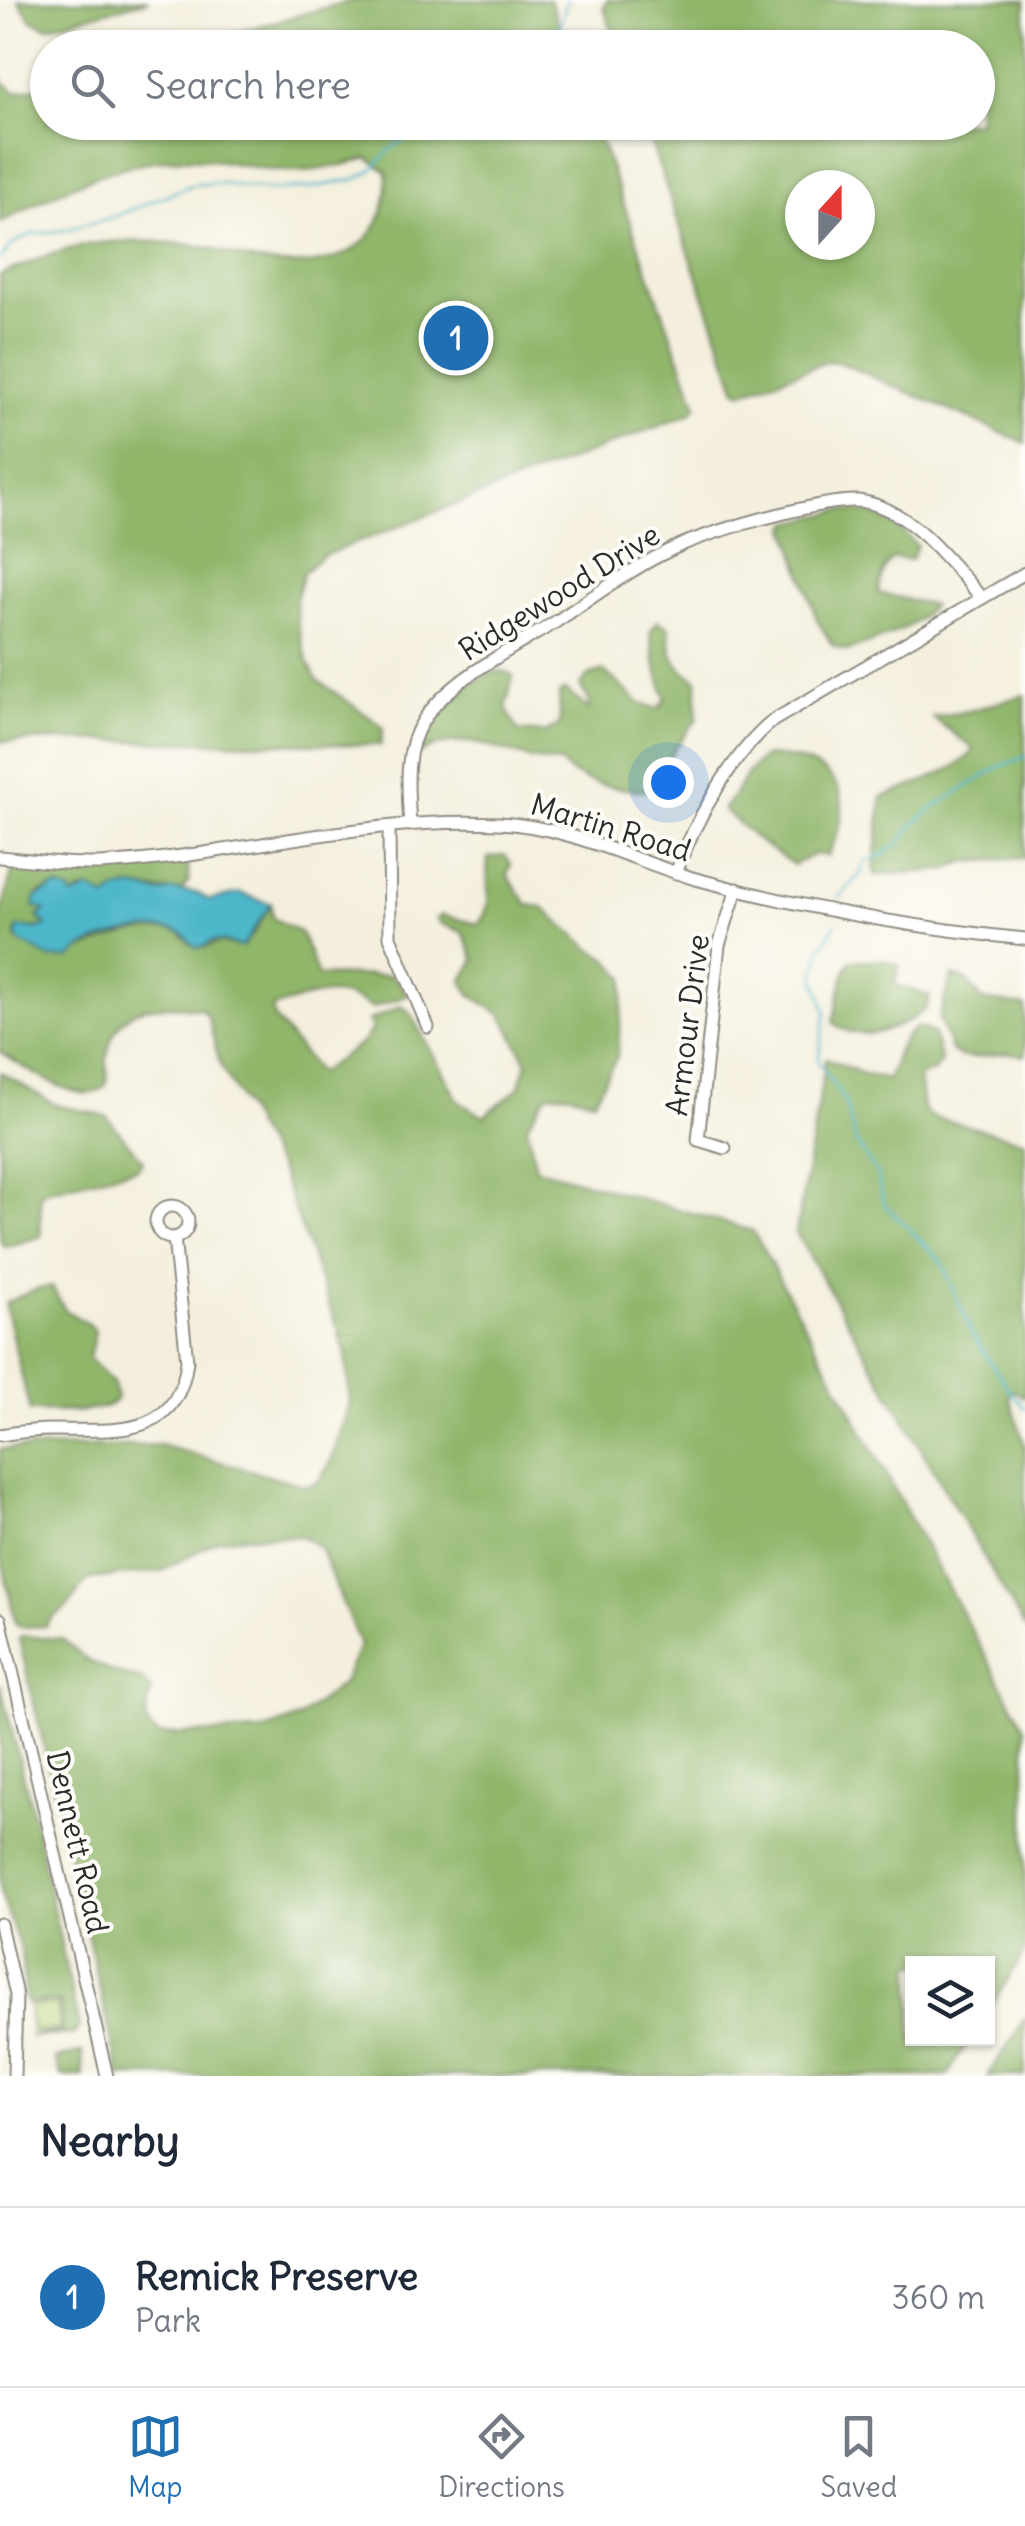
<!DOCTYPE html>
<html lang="en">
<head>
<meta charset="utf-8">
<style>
  body { margin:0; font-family:Delius,sans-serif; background:#f2f2f3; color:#1f2937 }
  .controls { position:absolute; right:30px; bottom:30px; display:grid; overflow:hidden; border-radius:0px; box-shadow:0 2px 8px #0004 }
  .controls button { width:90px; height:90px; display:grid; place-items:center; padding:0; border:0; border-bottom:2px solid #e0e1e3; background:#fff; color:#1f2937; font:50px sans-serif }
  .compass { position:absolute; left:785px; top:170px; width:90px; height:90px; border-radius:50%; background:#fff; box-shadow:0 2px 8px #0004; rotate:21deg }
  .you { position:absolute; left:668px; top:782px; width:35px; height:35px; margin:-25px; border:8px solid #fff; border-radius:50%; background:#1a73e8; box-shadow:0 0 0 15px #1a73e833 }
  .badge { display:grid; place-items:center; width:65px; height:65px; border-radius:50%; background:#1f6fb2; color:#fff; font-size:32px; font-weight:700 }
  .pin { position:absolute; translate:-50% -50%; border:5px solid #fff; box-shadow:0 2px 10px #0006 }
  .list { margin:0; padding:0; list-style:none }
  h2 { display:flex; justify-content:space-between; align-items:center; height:130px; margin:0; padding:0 40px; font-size:42px }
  h2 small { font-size:32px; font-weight:400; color:#747a83 }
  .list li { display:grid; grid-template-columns:65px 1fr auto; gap:30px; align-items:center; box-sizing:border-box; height:180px; padding:0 40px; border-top:2px solid #e0e1e3 }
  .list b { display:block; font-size:38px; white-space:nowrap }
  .list p { margin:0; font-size:32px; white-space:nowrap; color:#747a83 }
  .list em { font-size:32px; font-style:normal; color:#747a83 }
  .icon { flex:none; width:55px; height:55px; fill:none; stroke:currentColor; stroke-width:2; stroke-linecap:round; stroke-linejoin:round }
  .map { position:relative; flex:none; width:1025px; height:2076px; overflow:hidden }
  .search { position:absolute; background:#fff; box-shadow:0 2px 8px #0004; left:30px; right:30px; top:30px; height:110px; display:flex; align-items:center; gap:25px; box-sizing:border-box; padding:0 35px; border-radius:55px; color:#747a83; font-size:38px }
  .sheet { height:310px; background:#fff }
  nav { display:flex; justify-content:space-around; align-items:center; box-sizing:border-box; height:140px; border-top:2px solid #e0e1e3; background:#fff; font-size:28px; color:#747a83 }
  nav a { display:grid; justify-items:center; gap:5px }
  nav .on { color:#1f6fb2 }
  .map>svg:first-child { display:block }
  .green { fill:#b5d47b; stroke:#708053; stroke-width:2.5 }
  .forest { fill:#90b66b; stroke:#5e704b; stroke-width:2.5; fill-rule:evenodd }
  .water { fill:#4db7ca; stroke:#3c717a; stroke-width:2.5 }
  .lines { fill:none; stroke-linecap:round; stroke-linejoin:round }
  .stream { stroke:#4db7ca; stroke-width:2.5 }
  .minor-casing { stroke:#908d84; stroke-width:15 }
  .minor { stroke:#fff; stroke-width:11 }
  .labels { text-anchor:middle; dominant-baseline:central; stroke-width:8; stroke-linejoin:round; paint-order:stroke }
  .street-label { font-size:30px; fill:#2b2b2b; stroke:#fdfcf7 }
</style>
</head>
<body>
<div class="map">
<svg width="1025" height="2076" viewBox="0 0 1025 2076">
  <rect width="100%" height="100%" fill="#fdfcf7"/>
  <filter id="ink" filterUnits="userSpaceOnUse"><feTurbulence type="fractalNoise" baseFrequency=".01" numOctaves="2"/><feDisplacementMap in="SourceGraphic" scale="20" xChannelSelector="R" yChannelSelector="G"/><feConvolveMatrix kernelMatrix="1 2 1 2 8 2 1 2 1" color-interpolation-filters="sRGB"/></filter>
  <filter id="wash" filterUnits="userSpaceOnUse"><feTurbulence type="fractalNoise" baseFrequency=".0048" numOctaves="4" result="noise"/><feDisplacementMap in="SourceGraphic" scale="40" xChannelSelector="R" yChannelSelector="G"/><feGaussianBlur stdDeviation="2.25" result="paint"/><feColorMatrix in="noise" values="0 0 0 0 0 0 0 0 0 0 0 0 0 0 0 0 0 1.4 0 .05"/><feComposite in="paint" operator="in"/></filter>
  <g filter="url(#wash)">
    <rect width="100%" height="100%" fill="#f4efdd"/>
    <!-- green -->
    <polygon class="green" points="58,2004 60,2029 32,2032 29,2006"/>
    <!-- forest -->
    <g class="forest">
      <polygon points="18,0 149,0 47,27 31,20"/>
      <polygon points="354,0 550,0 567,47 184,47"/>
      <path d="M607,0H1025V443L841,363L829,361L743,392L737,390L644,123L978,122V48L618,47L604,8ZM800,185H860V245H800Z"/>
      <path d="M0,74L4,83L16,92L47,86L48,122L594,123L697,406L690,414L322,556L303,573L296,598L298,627L306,656L316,679L375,721L383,728L381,745L57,740L0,742V275C35,260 71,244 110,242C142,240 178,242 210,248C222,251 234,257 247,259C318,275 391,258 387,172L368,158C345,165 318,172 293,171C262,171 232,161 202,159C130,154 61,188 0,223Z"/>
      <path d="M842,510C875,509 895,522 917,546L911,560L893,558C882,567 880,580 878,593L932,605C916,630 874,640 847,651L833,646L817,620L787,527L789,523Z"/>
      <path d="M658,621L669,628C670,658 673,664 697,680V719L673,751L653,792C622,788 583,788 560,763C505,761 475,724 420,753C422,745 423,738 427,731C439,711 490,656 513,676L506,708L518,731L545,733L560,724L559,694L565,690L589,709V700L580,686L588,676L604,671L641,704L658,709L666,699L655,663L650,632Z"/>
      <path d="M1025,695V858L963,862L946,870L876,875L874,871L882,797C904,789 964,769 974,749L932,717L969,711Z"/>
      <path d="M765,756C800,757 843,767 842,810C842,828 834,841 828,856L815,854L794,865L756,839L723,809C741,789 741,775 765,756Z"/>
      <path d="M505,855L511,864L507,875L528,905L542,907L590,948L608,959L625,978L617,1057L594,1100L566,1093L547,1094L527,1125L536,1168L753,1231L1025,1728V1952L988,2011V1964H912V2038L970,2039L947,2076H120L19,1639L21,1636L62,1639L87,1660L112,1672L143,1680L152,1690C147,1708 139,1728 161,1735L262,1731L299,1718L343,1683L360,1645L320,1548L301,1536H243L218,1540L161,1571L90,1579C78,1587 76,1599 66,1608C58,1616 52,1615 46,1626L20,1627L16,1624L0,1552V1449L160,1445L306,1486L318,1482L331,1462L350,1402L345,1349L281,1173L220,1064L208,1017L201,1009C155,1002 115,1002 107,1057C106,1066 110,1080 104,1087C84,1110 19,1064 0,1052V918L13,868L16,866L82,871L124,869L174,862L188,865L189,881L180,892L129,887L107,898L83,890L72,897L53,888L39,894L34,906L46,910L37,917L47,926L17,929L16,937L50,958C96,949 122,926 173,930C186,932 186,945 198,947C211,949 214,938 235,946L252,936L271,904L273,918L301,933L318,976L391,975L402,984L407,996L371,1008C335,983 311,997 272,1008L274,1018L319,1073L363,1042L373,1028L368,1021L401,1006L410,1012L459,1102L484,1116L519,1088L527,1062L502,1015L470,994L462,981L475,960L463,932L441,924L436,919L441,915L478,924C496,906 484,882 488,858Z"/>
      <path d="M851,960H882L899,965L895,985L930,996L926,1009C901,1029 859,1046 833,1022L844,974Z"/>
      <path d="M952,976L967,980L982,1000L1025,1006V1056C1001,1047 972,1066 952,1052L939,1018Z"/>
      <path d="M919,1027L933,1033L941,1061L934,1071L919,1077L923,1108L929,1116L1025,1141V1397L1014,1391L1009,1395L1025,1446V1628L796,1233L826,1058L861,1073L888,1080C896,1061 898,1035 919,1027Z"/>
      <polygon points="0,1072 56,1105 106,1116 143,1161 138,1168 44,1191 40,1196 41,1236 6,1247 1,1243 0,1226"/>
      <path d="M52,1287L65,1310L88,1324L95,1331L89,1358L114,1384L117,1399C100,1417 54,1410 30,1411L6,1309L7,1302L37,1289Z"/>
      <polygon points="0,1684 31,1805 79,2027 74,2034 29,2037 62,2031 60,2001 26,2003 21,1951 0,1891"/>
      <polygon points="1025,2019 1025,2076 988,2076"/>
      <polygon points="82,2052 83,2076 61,2076 55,2059"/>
    </g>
    <!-- water -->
    <path class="water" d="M57,887L69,891L72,897L89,889L107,898L118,890L133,887L162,893L173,890L198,893L209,900L240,893L271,904L242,947C232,945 221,939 211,942C204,945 205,949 197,947C189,945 188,935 180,932C158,922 83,938 71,958H50L19,941L16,933L19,927L36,929L47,926L38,917L46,911L34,906L36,897Z"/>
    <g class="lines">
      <!-- stream -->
      <g class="stream">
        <polyline points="554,48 567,0"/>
        <polyline points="0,259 13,244 32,234 66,230 113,217 192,185 215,183 272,190 309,188 353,180 370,172 394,146 426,129 492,122"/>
        <polyline points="839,898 861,873 865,862 886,853 901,842 913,825 937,805 999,767 1025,757"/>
        <polyline points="835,924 821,950 815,976 826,1012 818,1061 845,1102 856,1142 877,1174 884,1204 942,1262 972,1334 1009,1390 1025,1408"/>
      </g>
    </g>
  </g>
  <g filter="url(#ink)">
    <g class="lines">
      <defs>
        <g id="minor">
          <path d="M410,825C408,790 403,751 423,721C449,679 516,647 557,621C596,595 637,564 681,545C714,531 834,495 865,502C914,512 950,563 981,597"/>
          <polyline points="389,827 390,937 428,1027"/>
          <path d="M0,857C33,860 66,865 99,864C233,857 363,816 499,823C568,826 631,860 696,879C802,908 916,928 1025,939"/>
          <path d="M676,873C694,822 732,754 774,720L1025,573"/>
          <polyline points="725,1148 698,1140 719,945 737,889"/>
          <circle cx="172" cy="1222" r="16"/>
          <path d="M0,1435C18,1432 36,1430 54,1430C114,1430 178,1440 187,1361L174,1238"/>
          <polyline points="0,1619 107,2076"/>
          <polyline points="0,1924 16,1995 14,2076"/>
        </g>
      </defs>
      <!-- minor casing -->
      <use href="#minor" class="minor-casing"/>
      <!-- minor -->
      <use href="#minor" class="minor"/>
    </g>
  </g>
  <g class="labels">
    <!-- street labels -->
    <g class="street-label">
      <text transform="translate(559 592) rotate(-32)">Ridgewood Drive</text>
      <text transform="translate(611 827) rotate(17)">Martin Road</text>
      <text transform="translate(687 1025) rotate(-83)">Armour Drive</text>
      <text transform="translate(78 1842) rotate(77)">Dennett Road</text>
    </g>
  </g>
</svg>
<div class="controls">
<button><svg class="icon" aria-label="layers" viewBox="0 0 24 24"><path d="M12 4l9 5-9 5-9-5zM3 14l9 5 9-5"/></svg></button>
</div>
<svg class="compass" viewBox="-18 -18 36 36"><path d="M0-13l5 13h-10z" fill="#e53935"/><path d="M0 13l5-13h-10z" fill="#747a83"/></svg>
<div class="you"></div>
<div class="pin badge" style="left:456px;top:338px">1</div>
<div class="search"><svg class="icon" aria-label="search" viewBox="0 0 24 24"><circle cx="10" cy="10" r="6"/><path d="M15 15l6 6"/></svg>Search here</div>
</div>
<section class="sheet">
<h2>Nearby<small></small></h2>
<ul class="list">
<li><span class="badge">1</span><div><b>Remick Preserve</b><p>Park</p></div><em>360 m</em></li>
</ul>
</section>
<nav>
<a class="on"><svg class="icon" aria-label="map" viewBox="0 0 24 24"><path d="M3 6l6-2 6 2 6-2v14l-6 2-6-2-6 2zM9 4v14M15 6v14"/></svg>Map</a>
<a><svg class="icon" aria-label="directions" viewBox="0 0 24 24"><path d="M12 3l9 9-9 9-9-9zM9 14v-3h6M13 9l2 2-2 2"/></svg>Directions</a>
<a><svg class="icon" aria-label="saved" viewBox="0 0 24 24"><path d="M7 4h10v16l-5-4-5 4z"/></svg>Saved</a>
</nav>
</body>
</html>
